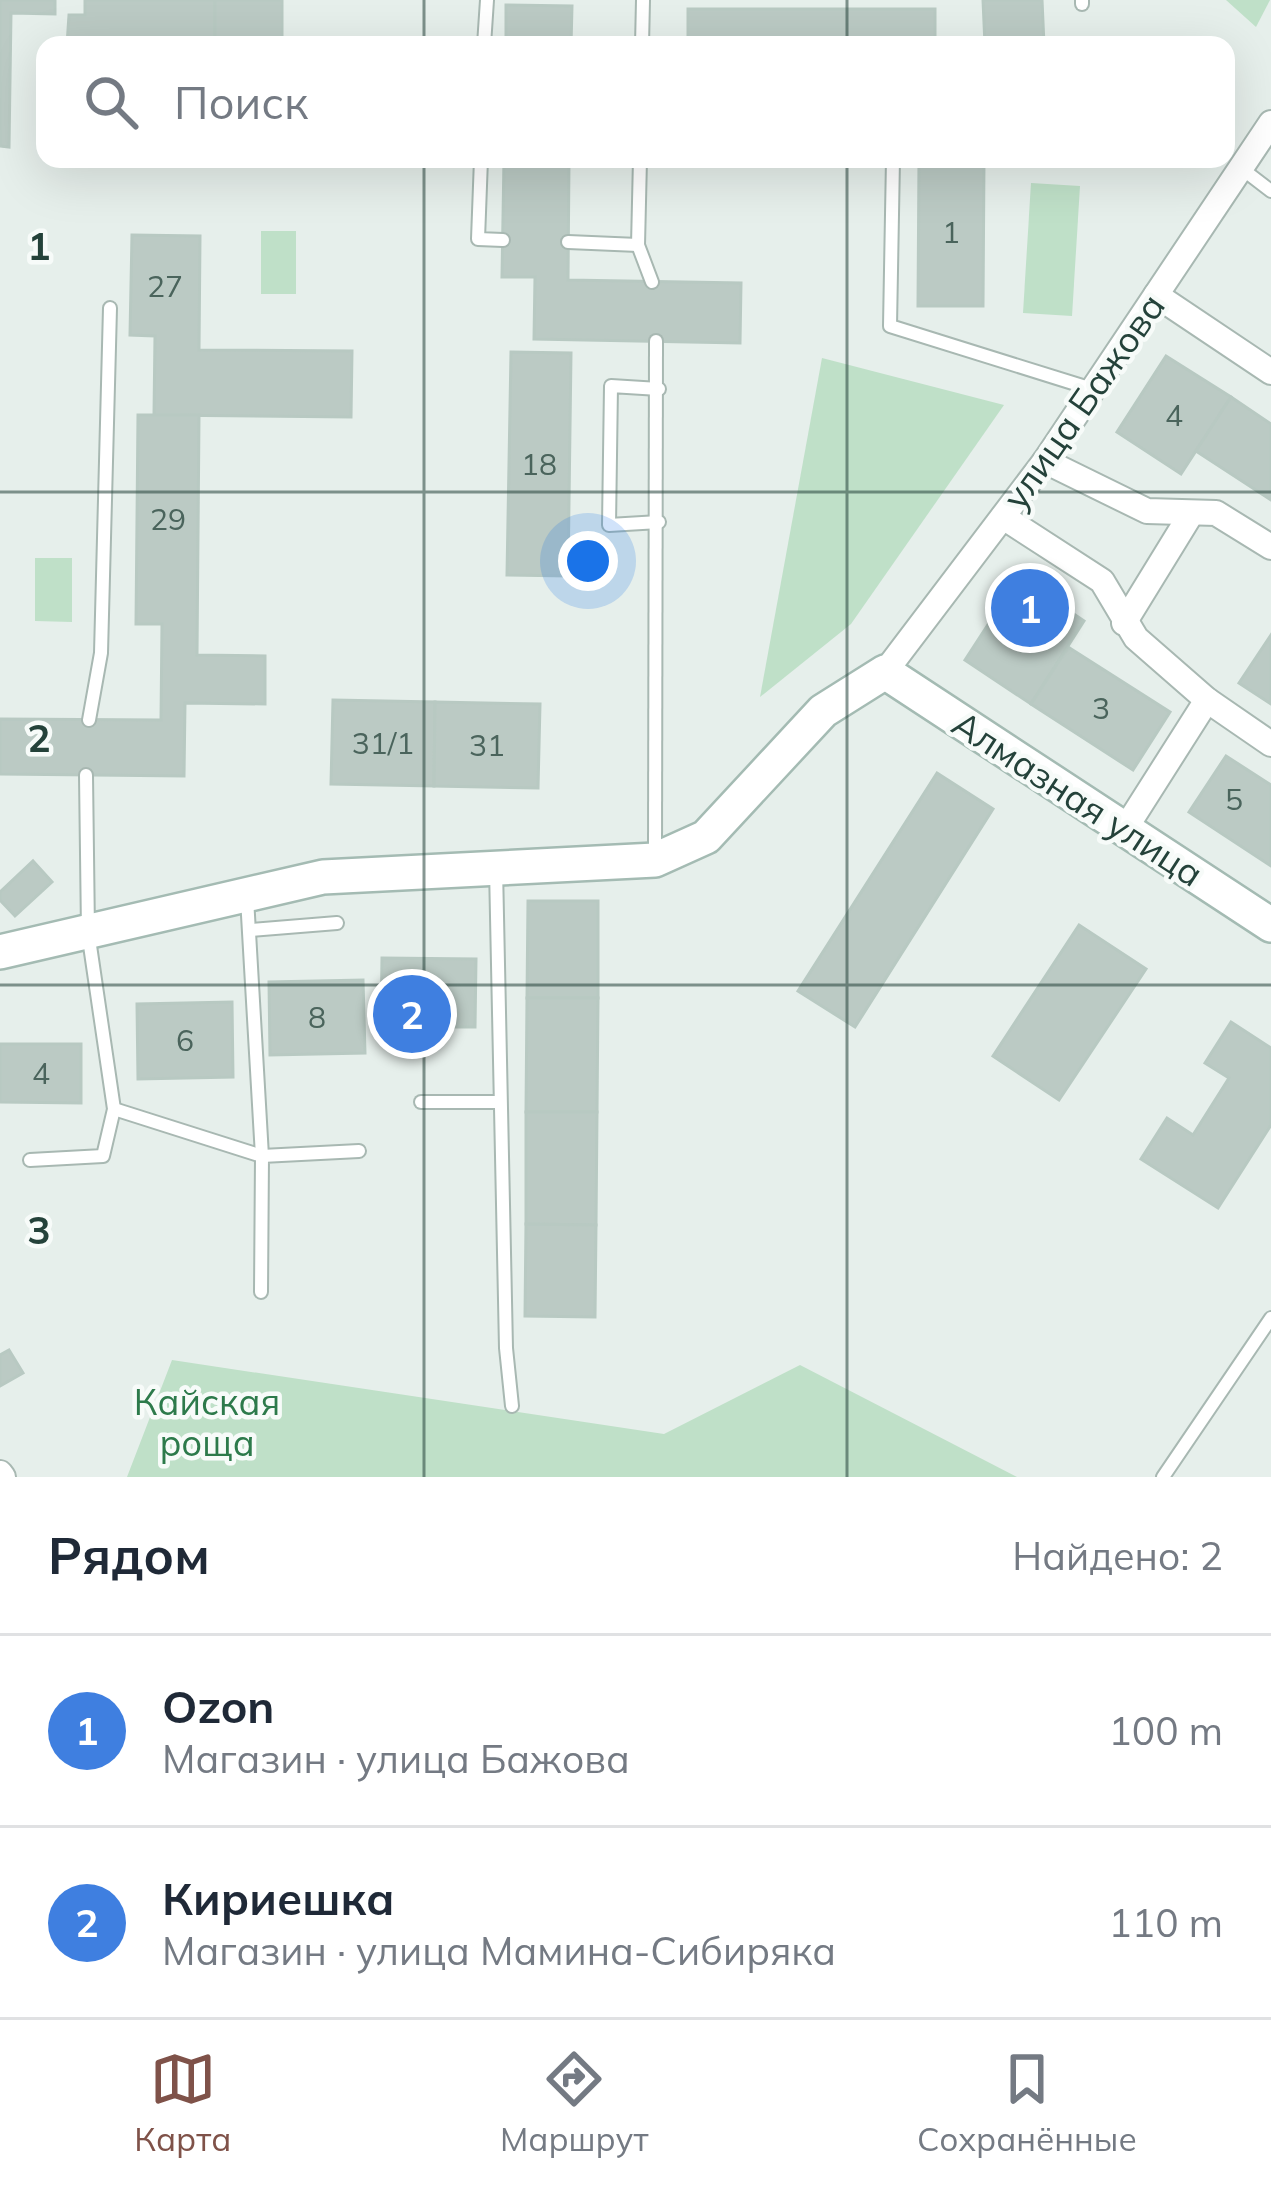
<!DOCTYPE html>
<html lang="ru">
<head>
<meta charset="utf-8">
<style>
  body { margin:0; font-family:Mulish,sans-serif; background:#f2f2f3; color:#1f2937 }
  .you { position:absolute; left:588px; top:561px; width:42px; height:42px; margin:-30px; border:9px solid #fff; border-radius:50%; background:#1a73e8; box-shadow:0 0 0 18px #1a73e833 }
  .badge { display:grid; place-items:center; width:78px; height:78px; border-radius:50%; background:#7f5249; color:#fff; font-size:39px; font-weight:700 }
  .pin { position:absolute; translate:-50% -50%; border:6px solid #fff; box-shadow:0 3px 12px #0006 }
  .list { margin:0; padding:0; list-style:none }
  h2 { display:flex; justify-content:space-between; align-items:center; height:156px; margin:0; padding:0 48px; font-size:51px }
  h2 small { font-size:39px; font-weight:400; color:#747a83 }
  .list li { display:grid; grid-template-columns:78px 1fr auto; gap:36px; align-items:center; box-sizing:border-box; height:192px; padding:0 48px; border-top:3px solid #e0e1e3 }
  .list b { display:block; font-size:45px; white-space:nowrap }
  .list p { margin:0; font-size:39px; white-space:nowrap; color:#747a83 }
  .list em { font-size:39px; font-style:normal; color:#747a83 }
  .icon { flex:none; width:66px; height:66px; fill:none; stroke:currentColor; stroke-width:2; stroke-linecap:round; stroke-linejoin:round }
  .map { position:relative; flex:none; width:1271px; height:1477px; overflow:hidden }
  .search { position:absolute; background:#fff; box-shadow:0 12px 48px #0002; left:36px; right:36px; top:36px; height:132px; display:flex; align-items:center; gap:30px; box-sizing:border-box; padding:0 42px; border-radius:24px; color:#747a83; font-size:45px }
  .sheet { height:540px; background:#fff }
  nav { display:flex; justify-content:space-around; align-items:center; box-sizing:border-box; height:168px; border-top:3px solid #e0e1e3; background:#fff; font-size:33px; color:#747a83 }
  nav a { display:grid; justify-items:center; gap:6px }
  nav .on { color:#7f5249 }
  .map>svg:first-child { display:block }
  .green { fill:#bfe0c8 }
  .building { fill:#bbcac4; stroke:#b8c9c2; stroke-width:3 }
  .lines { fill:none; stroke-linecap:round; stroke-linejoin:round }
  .lane-casing { stroke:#a8b8b2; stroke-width:16 }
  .street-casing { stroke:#a8b8b2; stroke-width:28 }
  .secondary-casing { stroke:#a4bbb3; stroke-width:38 }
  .lane { stroke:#fff; stroke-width:12 }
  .street { stroke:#fff; stroke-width:24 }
  .secondary { stroke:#fff; stroke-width:33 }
  .grid { fill:none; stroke:#24423a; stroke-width:3; stroke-opacity:0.55 }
  .labels { text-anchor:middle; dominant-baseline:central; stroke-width:9; stroke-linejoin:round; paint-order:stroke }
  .number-label { font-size:30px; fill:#4a645c }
  .street-label { font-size:36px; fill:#24423a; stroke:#f7fbf9 }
  .park-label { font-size:36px; fill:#2d7a4b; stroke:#f7fbf9 }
  .grid-label { font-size:39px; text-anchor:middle; font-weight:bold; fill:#24423a; stroke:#f7fbf9; stroke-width:9; stroke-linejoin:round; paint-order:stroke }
</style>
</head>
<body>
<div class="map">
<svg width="1271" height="1477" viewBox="0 0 1271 1477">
  <rect width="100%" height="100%" fill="#e6efeb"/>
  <!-- green -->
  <g class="green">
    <polygon points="1226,0 1270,0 1256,27"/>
    <polygon points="1031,183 1080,186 1072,316 1023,313"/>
    <rect x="261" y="231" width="35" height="63"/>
    <polygon points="822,358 1004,405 851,624 760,697"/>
    <polygon points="35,558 72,558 72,622 35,621"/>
    <polygon points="172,1360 664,1434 800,1365 1017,1477 127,1477"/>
  </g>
  <!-- building -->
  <g class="building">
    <polygon points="0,0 55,0 55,14 11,13 9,147 0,146"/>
    <polygon points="85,0 215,0 215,45 67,45 69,15 85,15"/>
    <rect x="215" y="0" width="67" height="45"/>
    <polygon points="983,0 1042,0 1044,45 985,45"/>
    <polygon points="506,5 572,6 571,45 506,45"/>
    <rect x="688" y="9" width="247" height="36"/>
    <polygon points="504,159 569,159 568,280 741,283 740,343 534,339 535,277 502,277"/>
    <polygon points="919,159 984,159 983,306 918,306"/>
    <polygon points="132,235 200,236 199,350 352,351 351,417 154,415 155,336 130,335"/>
    <polygon points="511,352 571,353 568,576 507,575"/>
    <polygon points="1166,356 1231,397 1181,474 1117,432"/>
    <polygon points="1231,397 1271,424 1271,500 1196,451"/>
    <polygon points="138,415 199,415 197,655 265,656 265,704 185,703 184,776 0,774 0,719 161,720 162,624 136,624"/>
    <polygon points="1019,577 1084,621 1031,704 965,660"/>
    <polygon points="1271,635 1271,704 1239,683"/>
    <polygon points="1068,647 1170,712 1133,770 1031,704"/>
    <polygon points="333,700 435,702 434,786 331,784"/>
    <polygon points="435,702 540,704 538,788 434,786"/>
    <polygon points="1226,756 1271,785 1271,866 1189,812"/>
    <polygon points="937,773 993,809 855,1027 798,991"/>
    <polygon points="33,861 52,882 15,916 0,900 0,892"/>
    <polygon points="528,901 598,901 598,998 527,998"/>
    <polygon points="1079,925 1146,969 1059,1100 993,1056"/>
    <polygon points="382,958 476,959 475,1027 381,1027"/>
    <polygon points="363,980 365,1053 270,1055 269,982"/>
    <polygon points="527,998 598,998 597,1112 526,1112"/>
    <polygon points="232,1002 233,1077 138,1079 137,1004"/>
    <polygon points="1231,1022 1271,1048 1271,1125 1218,1208 1141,1159 1167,1118 1193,1135 1229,1078 1205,1063"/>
    <polygon points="0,1044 81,1044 81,1103 0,1102"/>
    <polygon points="526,1112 597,1112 596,1225 526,1224"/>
    <polygon points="526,1224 596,1225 595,1317 525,1316"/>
    <polygon points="9,1350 23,1373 0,1386 0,1355"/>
  </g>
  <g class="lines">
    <defs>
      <g id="lane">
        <polyline points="1082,4 1082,0"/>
        <polyline points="484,45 487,0"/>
        <polyline points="642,45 643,0"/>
        <polyline points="481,159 478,239 503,240"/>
        <polyline points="640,159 638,245 652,282"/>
        <polyline points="893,159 890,326 1092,389"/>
        <polyline points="1241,168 1271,191"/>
        <polyline points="568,242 638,245"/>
        <polyline points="659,389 611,386 609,525 659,522"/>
        <polyline points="89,720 101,653 110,308"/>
        <polyline points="655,853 656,341"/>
        <polyline points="496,868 506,1348 512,1406"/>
        <polyline points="252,930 337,923"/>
        <polyline points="421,1102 499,1102"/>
        <polyline points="114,1109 262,1156 247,898"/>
        <polyline points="30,1160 103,1156 114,1109 88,932 86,775"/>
        <polyline points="261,1292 262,1156 359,1151"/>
        <polyline points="1163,1477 1271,1318"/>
      </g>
      <g id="street">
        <polyline points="1156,295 1271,372"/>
        <polyline points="1045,461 1147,511 1216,513 1271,547"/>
        <polyline points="1003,517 1102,581 1136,638 1207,700 1271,744"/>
        <polyline points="1124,623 1191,514"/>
        <polyline points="885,672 1045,461 1271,123"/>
        <polyline points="1125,829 1207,700"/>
        <polyline points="0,1473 3,1477"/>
      </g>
      <polyline id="secondary" points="0,952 323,877 655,860 706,837 823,711 885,672 1271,925"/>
    </defs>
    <!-- lane casing -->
    <use href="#lane" class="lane-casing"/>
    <!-- street casing -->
    <use href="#street" class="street-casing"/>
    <!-- secondary casing -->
    <use href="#secondary" class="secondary-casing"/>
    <!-- lane -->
    <use href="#lane" class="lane"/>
    <!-- street -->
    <use href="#street" class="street"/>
    <!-- secondary -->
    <use href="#secondary" class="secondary"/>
  </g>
  <!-- grid -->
  <path class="grid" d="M424,0V45M847,0V45M424,159V1477M847,159V1477M0,492H1271M0,985H1271"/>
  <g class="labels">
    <!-- number labels -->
    <g class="number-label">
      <text x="951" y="232">1</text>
      <text x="165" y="286">27</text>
      <text x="1174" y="415">4</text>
      <text x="539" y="464">18</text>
      <text x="168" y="519">29</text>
      <text x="1101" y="708">3</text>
      <text x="383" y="743">31/1</text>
      <text x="487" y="745">31</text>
      <text x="1234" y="799">5</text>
      <text x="317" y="1017">8</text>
      <text x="185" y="1040">6</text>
      <text x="41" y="1073">4</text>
    </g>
    <!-- street labels -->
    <g class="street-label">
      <text transform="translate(1083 401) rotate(-55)">улица Бажова</text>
      <text transform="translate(1078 798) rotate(33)">Алмазная улица</text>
    </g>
    <!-- park labels -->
    <g class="park-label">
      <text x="207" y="1401">Кайская<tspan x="207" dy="41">роща</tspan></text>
    </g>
  </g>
  <g class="grid-label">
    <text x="39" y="260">1</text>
    <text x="39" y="752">2</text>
    <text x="39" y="1244">3</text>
  </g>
</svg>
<div class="you"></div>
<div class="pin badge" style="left:1030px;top:608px;background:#3f7fe0">1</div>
<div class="pin badge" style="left:412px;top:1014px;background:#3f7fe0">2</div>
<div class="search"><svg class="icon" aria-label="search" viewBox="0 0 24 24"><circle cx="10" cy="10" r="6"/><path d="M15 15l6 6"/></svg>Поиск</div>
</div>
<section class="sheet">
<h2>Рядом<small>Найдено: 2</small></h2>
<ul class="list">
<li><span class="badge" style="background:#3f7fe0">1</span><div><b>Ozon</b><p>Магазин · улица Бажова</p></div><em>100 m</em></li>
<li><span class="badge" style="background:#3f7fe0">2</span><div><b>Кириешка</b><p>Магазин · улица Мамина-Сибиряка</p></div><em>110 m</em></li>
</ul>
</section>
<nav>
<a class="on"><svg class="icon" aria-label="map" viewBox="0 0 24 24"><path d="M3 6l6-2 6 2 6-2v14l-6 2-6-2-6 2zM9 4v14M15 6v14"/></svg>Карта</a>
<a><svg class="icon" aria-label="directions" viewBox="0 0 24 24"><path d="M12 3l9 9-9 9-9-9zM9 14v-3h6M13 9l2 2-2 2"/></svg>Маршрут</a>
<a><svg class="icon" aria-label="saved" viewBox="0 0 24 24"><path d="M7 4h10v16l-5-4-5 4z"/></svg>Сохранённые</a>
</nav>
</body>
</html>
